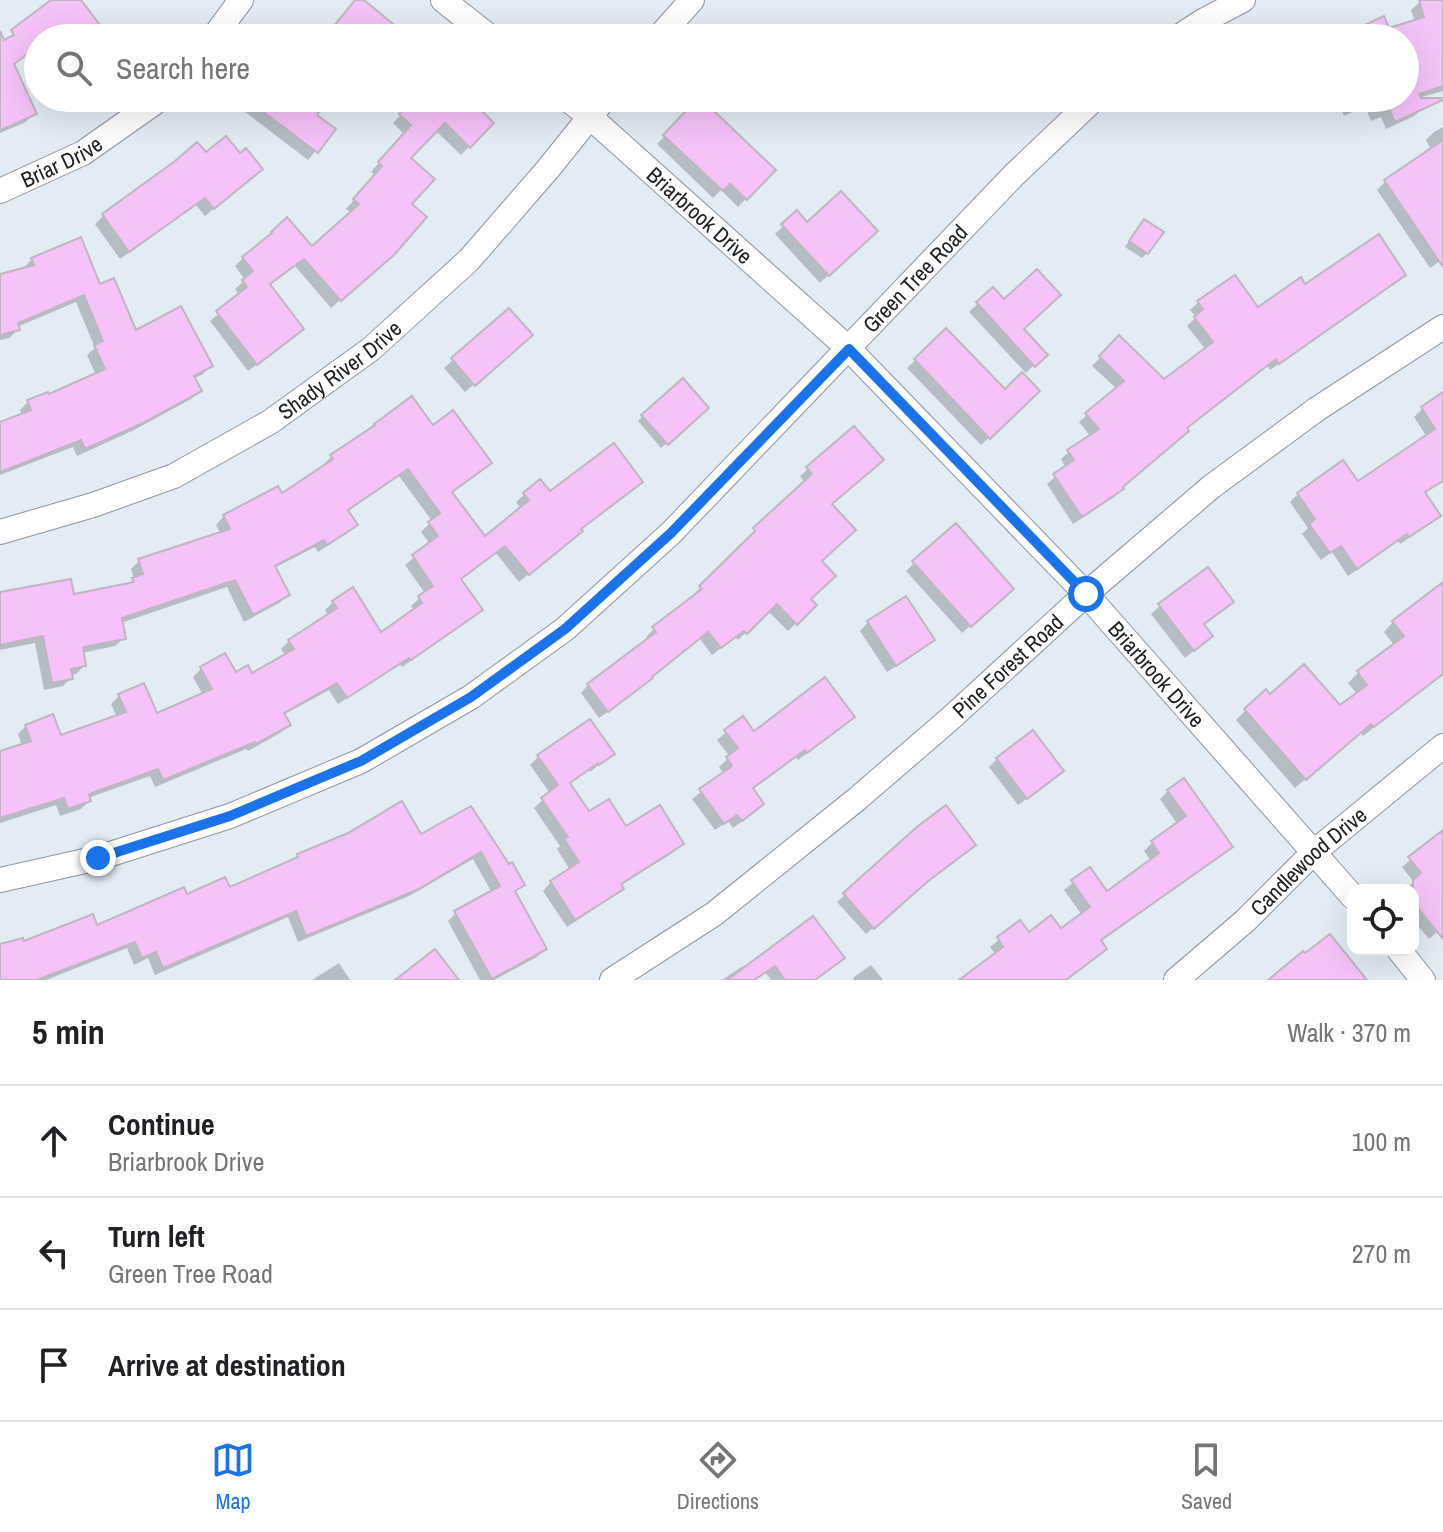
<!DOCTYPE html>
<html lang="en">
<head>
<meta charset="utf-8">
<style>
  body { margin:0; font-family:"Archivo Narrow",sans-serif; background:#f6f6f6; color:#202124 }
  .controls { position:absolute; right:24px; bottom:24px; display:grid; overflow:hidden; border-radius:16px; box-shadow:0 8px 32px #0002 }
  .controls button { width:72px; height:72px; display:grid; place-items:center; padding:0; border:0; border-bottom:2px solid #e0e0e0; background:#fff; color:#202124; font:40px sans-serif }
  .stop { position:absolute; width:24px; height:24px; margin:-18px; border:6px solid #1a73e8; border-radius:50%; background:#fff }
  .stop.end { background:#1a73e8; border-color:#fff; box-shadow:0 2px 8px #0008 }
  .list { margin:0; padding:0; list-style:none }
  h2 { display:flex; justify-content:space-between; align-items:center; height:104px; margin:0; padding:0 32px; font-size:34px }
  h2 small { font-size:26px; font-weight:400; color:#757577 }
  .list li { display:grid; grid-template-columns:52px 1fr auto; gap:24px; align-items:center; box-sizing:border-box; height:112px; padding:0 32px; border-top:2px solid #e0e0e0 }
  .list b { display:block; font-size:30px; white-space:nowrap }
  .list p { margin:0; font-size:26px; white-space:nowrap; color:#757577 }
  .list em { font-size:26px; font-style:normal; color:#757577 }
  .icon { flex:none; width:44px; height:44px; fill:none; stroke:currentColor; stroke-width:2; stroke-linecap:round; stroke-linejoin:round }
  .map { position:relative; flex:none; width:1443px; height:980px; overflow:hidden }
  .search { position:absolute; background:#fff; box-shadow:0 8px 32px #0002; left:24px; right:24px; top:24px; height:88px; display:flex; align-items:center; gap:20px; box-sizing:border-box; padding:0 28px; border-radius:44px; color:#757577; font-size:30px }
  .sheet { height:440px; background:#fff }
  nav { display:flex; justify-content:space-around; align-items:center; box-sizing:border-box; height:112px; border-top:2px solid #e0e0e0; background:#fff; font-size:22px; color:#757577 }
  nav a { display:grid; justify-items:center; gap:4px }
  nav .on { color:#1a73e8 }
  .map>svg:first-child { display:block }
  .shadow { fill:#0003 }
  .building { fill:#f7c1f9; stroke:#c0b6c0; stroke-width:2 }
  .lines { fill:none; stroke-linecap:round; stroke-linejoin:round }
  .minor-casing { stroke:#8e959f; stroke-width:26 }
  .minor { stroke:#fff; stroke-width:24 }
  .route { stroke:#1a73e8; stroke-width:10 }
  .labels { text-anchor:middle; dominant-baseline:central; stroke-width:6; stroke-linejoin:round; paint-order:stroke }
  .street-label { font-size:22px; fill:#1c1e22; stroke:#e3ebf5 }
</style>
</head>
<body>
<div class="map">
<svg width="1443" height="980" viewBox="0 0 1443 980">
  <rect width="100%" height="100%" fill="#e3ebf5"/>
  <!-- shadow -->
  <g class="shadow">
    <polygon points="55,0 79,0 106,36 108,35 110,38 38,38 38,64 14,32"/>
    <polygon points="1425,0 1443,0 1443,91 1418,98 1423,108 1414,116 1386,129 1381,117 1371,121 1365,106 1344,116 1336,98 1405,98 1405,38 1341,38 1388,30 1415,22 1411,10 1420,2"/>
    <polygon points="0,43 34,113 26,122 0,133"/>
    <polygon points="241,98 327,98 314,115 333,130 308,160 236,105"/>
    <polygon points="417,98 476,98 471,103 492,123 461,155 435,130 408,158 410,205 383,263 331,308 295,266 269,285 294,337 248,371 210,321 240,296 235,289 245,280 235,266 243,258 311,249 352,213 346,209 376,175 371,172 404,134 393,123"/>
    <polygon points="701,98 713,98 712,112 773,170 738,207 721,190 713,198 657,144"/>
    <polygon points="1443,127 1443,259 1430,268 1377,190 1385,182 1431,150 1426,140 1434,132"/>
    <polygon points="206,155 252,177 205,216 196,205 120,259 95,224 103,216"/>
    <polygon points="797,213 807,224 875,231 820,283 775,234"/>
    <polygon points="1139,226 1147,253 1142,258 1125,247"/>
    <polygon points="32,259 99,286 135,333 211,365 203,374 193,379 200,390 191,399 134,430 77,456 73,447 0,475 0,424 22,415 20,410 28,402 48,396 96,375 87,355 95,348 76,302 17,327 18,329 9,338 0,340 0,276 25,269 24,268"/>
    <polygon points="1404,275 1396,283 1270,370 1267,365 1185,429 1121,487 1122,489 1114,497 1073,524 1047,484 1066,468 1061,459 1069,452 1091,437 1079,422 1117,389 1092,366 1119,338 1164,381 1206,350 1187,326 1196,317 1190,310 1198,303 1257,310 1305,286"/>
    <polygon points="992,290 1021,329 1045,354 1026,373 969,312"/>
    <polygon points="509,311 522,343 465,392 444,368"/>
    <polygon points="946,331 1005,392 1037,391 981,445 907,368"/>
    <polygon points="1443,395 1442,480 1424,494 1438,515 1430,524 1400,544 1398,541 1348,576 1332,552 1321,560 1302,534 1308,528 1290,502 1298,494 1358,484 1427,437 1414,417 1422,409"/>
    <polygon points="701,413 661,448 638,421 643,416"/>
    <polygon points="432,428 489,463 451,493 485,539 522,509 516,502 525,494 550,494 641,482 580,530 519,582 496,553 459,580 480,610 472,618 402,667 400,664 338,704 329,690 283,715 289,725 280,733 248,751 246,749 155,787 150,776 88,798 89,801 81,809 60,816 56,805 0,823 0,753 22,746 18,734 26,726 59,738 117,717 111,704 119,696 156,716 203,695 193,677 201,669 251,676 286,656 281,649 289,641 329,616 325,610 333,602 381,634 414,611 411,606 425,593 405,565 430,544 421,532 432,521 399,476 346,512 355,525 347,533 318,552 315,547 274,568 288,595 279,603 244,622 227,587 121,623 124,638 115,646 82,653 84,666 76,674 70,675 71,678 63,686 44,690 35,643 0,650 0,594 72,596 127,586 134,579 131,569 139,561 221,534 216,525 224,516 282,496 325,467 324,464 332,456"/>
    <polygon points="854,429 830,505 820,561 809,599 814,605 788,631 768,611 738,640 735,637 712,655 700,639 650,678 643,686 599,718 581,693 588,685 649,640 646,637 654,629 695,597 693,595 749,540 747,538 805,483 800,476"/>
    <polygon points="914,563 1003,597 962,633 906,571"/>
    <polygon points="1443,584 1443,674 1363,736 1360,732 1295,788 1236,720 1246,710 1270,697 1340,708 1358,695 1348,683 1358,673 1394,645 1384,632 1393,622"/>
    <polygon points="1160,606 1224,609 1203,626 1211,636 1185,658 1151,614"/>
    <polygon points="868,622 933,640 924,648 887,672 860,631"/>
    <polygon points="742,719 753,734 844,725 798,760 796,757 751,790 754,812 733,828 728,821 715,830 692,799 724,774 719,767 730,757 717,740"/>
    <polygon points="612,754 590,772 589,770 568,784 589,814 626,828 682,843 674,852 620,886 621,888 613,896 567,927 543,891 551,882 570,870 557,849 560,846 534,808 550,793 530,765 538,757"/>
    <polygon points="997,759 1053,779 1018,805 989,767"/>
    <polygon points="1168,791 1230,847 1222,855 1100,942 1065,980 962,980 996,955 990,947 1020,923 1029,935 1060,931 1082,915 1064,890 1089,870 1106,893 1151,861 1144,851 1152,843 1178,825 1160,799"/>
    <polygon points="470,808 522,884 514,893 545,949 537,957 494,980 480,980 448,921 456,913 492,893 473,859 409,896 298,942 288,917 155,975 148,958 134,965 127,948 46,980 0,980 0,946 22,944 96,927 186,896 229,890 292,861 298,855 421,837"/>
    <polygon points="919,828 917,889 866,934 837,902"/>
    <polygon points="1443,832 1443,927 1429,939 1413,920 1413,890 1404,890 1414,882 1402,867"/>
    <polygon points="812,919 815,980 771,980 766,973 755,980 722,980 743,966 745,969"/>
    <polygon points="339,963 350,980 312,980"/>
    <polygon points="871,965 883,980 853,980 854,977"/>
  </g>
  <!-- building -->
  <g class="building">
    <polygon points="51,0 81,0 110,38 38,38 38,46 14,64 37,114 0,130 0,31 4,40 14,35 11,30"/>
    <polygon points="355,0 364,0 410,38 324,38"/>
    <polygon points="1419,0 1443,0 1443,86 1419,94 1421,98 1443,98 1443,100 1395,122 1384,98 1405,98 1405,38 1336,38 1384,16 1389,28 1424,17"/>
    <polygon points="245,98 329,98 317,115 336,129 318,153"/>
    <polygon points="414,98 469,98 494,123 470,148 445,123 411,158 435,179 412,204 427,217 394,255 341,301 304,259 270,284 304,329 257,365 216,311 247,287 242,280 253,271 242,257 272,233 271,232 287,217 312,246 359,204 353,199 382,166 378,162 411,125 399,114"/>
    <polygon points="698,98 728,98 715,112 776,170 747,200 730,184 723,191 663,135"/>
    <polygon points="226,136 240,153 246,148 263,169 214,209 205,198 129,252 102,214 175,161 197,142 206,152"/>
    <polygon points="1443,140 1443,267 1384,180"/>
    <polygon points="841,191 878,231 829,276 781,224 797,210 807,222"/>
    <polygon points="1144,219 1164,232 1148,254 1129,241"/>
    <polygon points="1379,234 1406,275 1279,364 1276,359 1187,428 1189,431 1123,487 1124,489 1082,517 1053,474 1074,460 1067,450 1099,429 1085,413 1124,381 1099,356 1119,335 1164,379 1213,342 1194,317 1203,309 1197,301 1235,275 1258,307 1301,277 1305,284"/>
    <polygon points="81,237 100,284 114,278 136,330 181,306 213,366 194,376 202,391 145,422 85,449 81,440 0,472 0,422 31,410 27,400 48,392 49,394 105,369 94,345 103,341 84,295 18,323 20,330 0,335 0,274 34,265 31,258"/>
    <polygon points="1037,269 1061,295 1024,329 1048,355 1035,367 976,302 993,287 1004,299"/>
    <polygon points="509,308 533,335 475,386 451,358"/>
    <polygon points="946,328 1005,389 1022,372 1040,391 990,439 914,359"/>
    <polygon points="683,378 709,408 668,445 641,415"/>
    <polygon points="1443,392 1443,481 1425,492 1441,516 1409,537 1407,534 1357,569 1341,546 1330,553 1309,524 1315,519 1297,493 1343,460 1358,481 1435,429 1421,407"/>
    <polygon points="412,396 433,425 453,410 492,463 452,492 485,536 529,500 523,493 540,479 550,491 614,443 643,482 581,529 583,531 529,575 505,546 461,579 483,610 411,660 409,658 347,698 337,683 284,713 291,725 256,744 255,742 163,780 158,769 89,794 91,801 68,809 64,798 0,818 0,751 31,741 25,725 53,714 61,735 126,712 118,694 144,683 157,713 212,689 200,667 225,653 236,672 248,665 252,673 294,649 288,640 337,608 332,601 353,587 381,632 422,603 418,596 433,586 412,555 438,536 428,522 440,513 408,469 348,510 358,525 327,545 324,540 275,566 290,595 253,615 235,580 122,618 126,639 83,647 86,666 71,669 73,679 52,683 43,636 0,645 0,592 71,579 74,594 134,582 132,578 143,574 138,559 230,529 223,515 278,486 282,493 333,459 330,455 375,425 374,424"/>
    <polygon points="854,426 884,460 832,504 856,530 822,561 836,576 811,599 817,605 797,625 777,604 747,634 744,631 721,648 708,632 652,677 653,678 608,712 587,684 656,632 652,627 702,589 699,586 755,531 753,528 812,474 806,467"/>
    <polygon points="956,523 1014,589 971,627 912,561"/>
    <polygon points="1208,567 1234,602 1204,624 1213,636 1194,651 1158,604"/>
    <polygon points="1443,582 1443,674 1374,727 1371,724 1306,780 1244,709 1266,689 1270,694 1304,664 1340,705 1367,685 1357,671 1404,636 1392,621"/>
    <polygon points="906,596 935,640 896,666 867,621"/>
    <polygon points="825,677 855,717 807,753 805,750 753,788 764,804 742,821 737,815 724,824 699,789 732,766 726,757 738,748 724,730 743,716 754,731"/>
    <polygon points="590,719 615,754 599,765 598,763 570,783 589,811 609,799 626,826 660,805 684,844 621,884 624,889 575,920 550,881 579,862 564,839 568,837 541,798 558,785 537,755"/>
    <polygon points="1033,730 1064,771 1027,799 996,758"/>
    <polygon points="1184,778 1233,847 1101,940 1107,949 1066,980 959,980 1003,947 997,937 1020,920 1029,932 1051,915 1061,928 1090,907 1071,880 1090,867 1107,891 1159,853 1151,841 1186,816 1167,790"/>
    <polygon points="402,801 421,834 471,806 509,864 512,862 525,885 515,891 547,949 492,979 454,911 500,886 481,852 419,889 306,936 296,911 163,968 156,952 142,958 135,942 37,980 0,980 0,944 23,938 24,941 93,914 97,925 184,887 187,894 225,877 230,887 298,857 297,854 348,833"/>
    <polygon points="946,805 976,845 927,882 874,929 843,893 918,826"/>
    <polygon points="1443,830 1443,939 1413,902 1413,880 1421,873 1408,857"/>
    <polygon points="813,916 845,958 815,980 785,980 775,966 754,980 727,980"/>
    <polygon points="1330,934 1367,980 1268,980 1303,951 1305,953"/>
    <polygon points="435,949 459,980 395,980"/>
  </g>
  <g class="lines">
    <defs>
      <g id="minor">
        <polyline points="443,0 491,38"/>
        <polyline points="213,38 241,0"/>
        <polyline points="658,38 692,0"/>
        <polyline points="1177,38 1203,21 1243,0"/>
        <path id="s1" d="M566,98L589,116L849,349L1086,594L1353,897"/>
        <path id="s2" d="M0,191L83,153L154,103L159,98"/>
        <path id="s3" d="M0,532L93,505L174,476L270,422L371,349L469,260L548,169L605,98"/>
        <path id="s4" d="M0,880L98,858L230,816L361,761L471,697L565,629L671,533L1014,175L1095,98"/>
        <polyline points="1399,950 1423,980"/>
        <path id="s5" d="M612,980L714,914L857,799L951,718L1086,594L1211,487L1317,409L1443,327"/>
        <path id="s6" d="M1176,980L1245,921L1314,852L1443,746"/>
      </g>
    </defs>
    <!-- minor casing -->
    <use href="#minor" class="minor-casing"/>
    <!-- minor -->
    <use href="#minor" class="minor"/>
  </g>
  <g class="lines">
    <!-- route -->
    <polyline class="route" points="98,858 230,816 361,761 471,697 565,629 671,533 849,349 1086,594"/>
  </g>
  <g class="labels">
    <!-- street labels -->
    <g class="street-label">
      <text stroke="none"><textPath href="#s2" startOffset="68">Briar Drive</textPath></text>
      <text stroke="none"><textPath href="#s1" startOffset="178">Briarbrook Drive</textPath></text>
      <text stroke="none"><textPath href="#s4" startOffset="1120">Green Tree Road</textPath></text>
      <text stroke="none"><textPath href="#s3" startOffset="380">Shady River Drive</textPath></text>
      <text stroke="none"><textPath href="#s5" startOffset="506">Pine Forest Road</textPath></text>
      <text stroke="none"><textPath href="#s1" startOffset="826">Briarbrook Drive</textPath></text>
      <text stroke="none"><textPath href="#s6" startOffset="178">Candlewood Drive</textPath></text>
    </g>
  </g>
</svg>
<div class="controls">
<button><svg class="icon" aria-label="locate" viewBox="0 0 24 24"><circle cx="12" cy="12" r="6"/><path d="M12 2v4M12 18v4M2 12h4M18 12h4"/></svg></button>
</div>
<div class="stop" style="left:1086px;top:594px"></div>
<div class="stop end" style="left:98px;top:858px"></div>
<div class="search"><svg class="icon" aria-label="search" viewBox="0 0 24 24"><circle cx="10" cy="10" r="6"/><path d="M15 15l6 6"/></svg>Search here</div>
</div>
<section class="sheet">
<h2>5 min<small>Walk · 370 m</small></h2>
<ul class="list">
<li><svg class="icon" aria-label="ahead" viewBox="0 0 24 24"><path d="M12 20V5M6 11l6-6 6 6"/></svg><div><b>Continue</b><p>Briarbrook Drive</p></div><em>100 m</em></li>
<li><svg class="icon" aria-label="left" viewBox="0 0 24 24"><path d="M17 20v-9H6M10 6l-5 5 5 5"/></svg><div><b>Turn left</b><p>Green Tree Road</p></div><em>270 m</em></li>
<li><svg class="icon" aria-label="arrive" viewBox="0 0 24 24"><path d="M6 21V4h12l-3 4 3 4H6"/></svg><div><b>Arrive at destination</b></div></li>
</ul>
</section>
<nav>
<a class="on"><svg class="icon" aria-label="map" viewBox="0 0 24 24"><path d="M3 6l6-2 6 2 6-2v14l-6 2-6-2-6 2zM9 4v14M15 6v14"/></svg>Map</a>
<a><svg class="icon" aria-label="directions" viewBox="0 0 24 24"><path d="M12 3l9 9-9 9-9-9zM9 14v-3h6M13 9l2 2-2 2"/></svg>Directions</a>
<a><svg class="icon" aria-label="saved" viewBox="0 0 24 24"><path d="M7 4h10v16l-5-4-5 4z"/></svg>Saved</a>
</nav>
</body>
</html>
